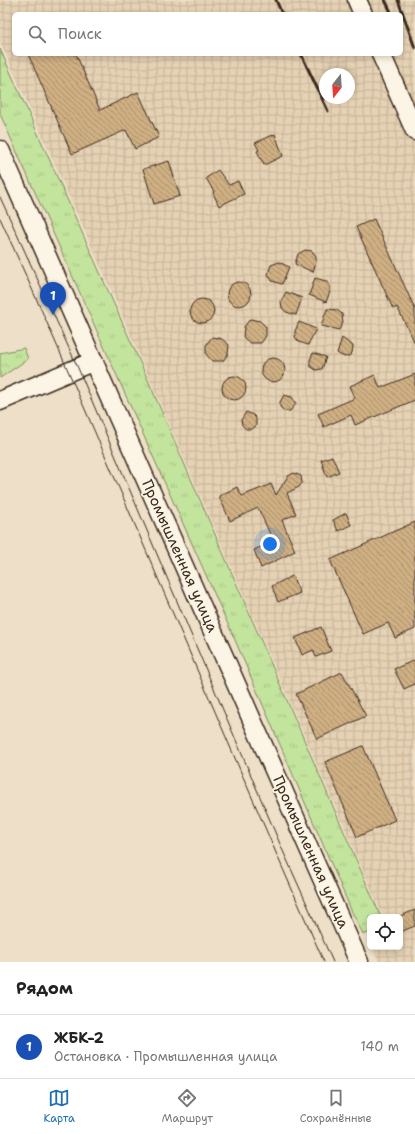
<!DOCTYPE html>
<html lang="ru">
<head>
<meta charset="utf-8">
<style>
  body { margin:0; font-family:"Shantell Sans",sans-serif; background:#f2f2f2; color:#222 }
  .controls { position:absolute; right:12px; bottom:12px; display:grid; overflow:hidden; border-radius:6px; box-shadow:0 2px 6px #0003 }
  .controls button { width:36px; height:36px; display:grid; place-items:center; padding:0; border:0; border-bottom:1px solid #e0e0e0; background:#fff; color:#222; font:20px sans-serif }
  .compass { position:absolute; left:319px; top:68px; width:36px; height:36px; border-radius:50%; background:#fff; box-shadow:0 2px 6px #0003; rotate:197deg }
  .you { position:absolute; left:270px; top:544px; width:14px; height:14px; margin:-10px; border:3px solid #fff; border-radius:50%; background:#1a73e8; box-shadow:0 0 0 6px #1a73e833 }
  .badge { display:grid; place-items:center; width:26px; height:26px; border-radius:50%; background:#1f6fb2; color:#fff; font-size:13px; font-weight:700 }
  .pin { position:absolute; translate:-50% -33px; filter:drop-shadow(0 1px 2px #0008) }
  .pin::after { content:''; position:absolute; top:21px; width:14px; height:12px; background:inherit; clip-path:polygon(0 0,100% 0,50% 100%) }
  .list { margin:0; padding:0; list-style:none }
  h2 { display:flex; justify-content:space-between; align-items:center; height:52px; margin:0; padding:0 16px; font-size:17px }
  h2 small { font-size:13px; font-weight:400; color:#767676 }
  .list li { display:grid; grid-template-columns:26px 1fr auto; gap:12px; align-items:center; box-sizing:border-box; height:64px; padding:0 16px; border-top:1px solid #e0e0e0 }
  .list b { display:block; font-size:15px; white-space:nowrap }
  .list p { margin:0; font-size:13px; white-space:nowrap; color:#767676 }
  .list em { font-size:13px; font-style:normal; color:#767676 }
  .icon { flex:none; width:22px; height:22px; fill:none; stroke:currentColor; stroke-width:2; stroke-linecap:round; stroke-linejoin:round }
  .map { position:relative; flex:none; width:415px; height:962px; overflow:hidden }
  .search { position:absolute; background:#fff; box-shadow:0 2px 6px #0003; left:12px; right:12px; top:12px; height:44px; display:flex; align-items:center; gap:10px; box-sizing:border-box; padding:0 14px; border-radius:6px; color:#767676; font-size:15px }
  .sheet { height:116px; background:#fff }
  nav { display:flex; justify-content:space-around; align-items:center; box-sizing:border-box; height:56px; border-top:1px solid #e0e0e0; background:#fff; font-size:11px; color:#767676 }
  nav a { display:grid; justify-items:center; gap:2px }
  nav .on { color:#1f6fb2 }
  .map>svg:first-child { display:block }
  .industrial { fill:url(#industrial-grid); fill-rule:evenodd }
  .grass { fill:url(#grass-tufts); stroke:#7f875e }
  .building { fill:url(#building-back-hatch); stroke:#3b2a1e }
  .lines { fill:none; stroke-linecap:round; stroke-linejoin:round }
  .minor-casing { stroke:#3b2a1e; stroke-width:21 }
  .minor { stroke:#fcf5e5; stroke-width:18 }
  .tram { stroke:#3b2a1e; stroke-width:1 }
  .rail { stroke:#3b2a1e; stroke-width:3 }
  .labels { text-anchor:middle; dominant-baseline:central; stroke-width:3.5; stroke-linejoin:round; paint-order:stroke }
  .street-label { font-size:15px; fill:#3b2a1e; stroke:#fcf5e5 }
</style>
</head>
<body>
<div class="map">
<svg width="415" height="962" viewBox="0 0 415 962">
  <defs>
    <pattern id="industrial-grid" width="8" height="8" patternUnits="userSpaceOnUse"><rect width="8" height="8" fill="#e5d1b3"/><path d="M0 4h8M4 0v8" fill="none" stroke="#c5b49a"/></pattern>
    <pattern id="grass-tufts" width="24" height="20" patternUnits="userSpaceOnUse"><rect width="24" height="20" fill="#c3e49d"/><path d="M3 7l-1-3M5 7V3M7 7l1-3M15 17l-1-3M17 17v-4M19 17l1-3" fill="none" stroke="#a8c487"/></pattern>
    <pattern id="building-back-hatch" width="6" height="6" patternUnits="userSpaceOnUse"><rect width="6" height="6" fill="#cfaf83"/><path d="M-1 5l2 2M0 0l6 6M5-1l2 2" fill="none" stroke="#a98f6b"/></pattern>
  </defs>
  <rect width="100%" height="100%" fill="#eee0c8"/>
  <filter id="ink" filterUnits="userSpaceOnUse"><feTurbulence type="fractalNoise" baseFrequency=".025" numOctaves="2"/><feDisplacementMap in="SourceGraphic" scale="8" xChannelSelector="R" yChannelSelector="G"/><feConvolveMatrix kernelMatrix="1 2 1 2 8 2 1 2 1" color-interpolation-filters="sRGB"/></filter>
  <g filter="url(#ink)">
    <!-- industrial -->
    <path class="industrial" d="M0,0H415V962H379L372,947H400V917H383L111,290L0,42ZM14,14H401V54H14ZM325,74H349V98H325Z"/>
    <!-- grass -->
    <g class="grass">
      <polygon points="0,49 148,380 381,917 370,917 370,933 363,934 352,912 235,640 0,114"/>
      <polygon points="24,348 28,359 0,378 0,353"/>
    </g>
    <!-- building -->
    <g class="building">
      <polygon points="28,54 76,54 100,110 138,92 159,137 135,149 126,130 72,154"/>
      <polygon points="275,134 283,156 264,165 257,151 259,150 255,143"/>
      <polygon points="169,161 180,196 154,204 143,169"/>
      <polygon points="218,170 229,185 238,181 244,194 219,206 213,193 214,192 206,178"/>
      <polygon points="374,219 415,309 415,343 397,307 393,309 356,227"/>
      <polygon points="305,250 312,251 316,256 316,262 313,272 295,264 298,254"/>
      <polygon points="279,262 289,267 282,284 272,281 268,274 271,265"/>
      <polygon points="315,278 326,281 330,286 330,292 326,302 309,295"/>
      <circle cx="239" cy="294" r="12"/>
      <polygon points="286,292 302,298 296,315 286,312 282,308 281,301"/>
      <circle cx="202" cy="311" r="12"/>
      <polygon points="327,309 337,310 342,314 343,322 339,330 321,326"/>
      <polygon points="250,319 260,321 266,327 266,336 261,343 250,343 243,337 244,327"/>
      <polygon points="299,322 316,329 308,345 299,342 295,337 295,331"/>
      <polygon points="212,337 222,339 229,345 228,354 223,361 212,361 206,354 206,345"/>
      <polygon points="342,338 353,346 352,353 349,356 344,357 337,353"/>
      <polygon points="313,353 326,357 322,369 316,370 310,366 310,360"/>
      <circle cx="273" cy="370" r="12"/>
      <polygon points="415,374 415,400 355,425 351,415 324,427 318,414 355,398 350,386 375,375 380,388"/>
      <circle cx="234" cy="388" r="12"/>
      <polygon points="284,395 292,397 296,404 290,411 284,411 280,407 280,402"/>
      <polygon points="246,412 253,415 256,418 256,426 252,429 246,429 242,425 241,420"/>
      <polygon points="332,456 339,472 327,477 321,460"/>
      <polygon points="294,473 301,476 302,483 299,487 287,493 296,514 282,520 295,551 261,568 254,550 265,545 262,540 271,536 258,508 230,521 219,496 237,487 242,496 271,484 276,495 288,476"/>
      <polygon points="346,513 351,525 338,531 333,520"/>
      <polygon points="415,522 415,629 395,638 388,623 363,634 330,560"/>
      <polygon points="292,576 300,593 278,602 272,586"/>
      <polygon points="321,627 331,651 316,657 313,650 302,655 295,638"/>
      <polygon points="415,660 415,684 404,689 394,669"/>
      <polygon points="342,672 366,716 317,739 296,694"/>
      <polygon points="363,746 395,820 357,837 325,762"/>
      <polygon points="415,910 415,926 400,932 400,916"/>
    </g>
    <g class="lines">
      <defs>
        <g id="minor">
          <polyline points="357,0 363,14"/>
          <polyline points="381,54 415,131"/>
          <polyline points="0,150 359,962"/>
          <polyline points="0,401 94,361"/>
        </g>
      </defs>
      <!-- minor casing -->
      <use href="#minor" class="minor-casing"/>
      <!-- minor -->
      <use href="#minor" class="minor"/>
      <!-- tram -->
      <g class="tram">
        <polyline points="0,197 78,368 283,851 333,962"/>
        <path d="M0,218C112,464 214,715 324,962"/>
      </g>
      <!-- rail -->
      <g class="rail">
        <polyline points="276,0 282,14"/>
        <polyline points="385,0 392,14"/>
        <polyline points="398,0 415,48"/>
        <polyline points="301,54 328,111"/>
      </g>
    </g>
  </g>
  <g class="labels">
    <!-- street labels -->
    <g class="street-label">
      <text transform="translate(180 556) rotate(66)">Промышленная улица</text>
      <text transform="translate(311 852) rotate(66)">Промышленная улица</text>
    </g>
  </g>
</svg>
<div class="controls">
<button><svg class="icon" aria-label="locate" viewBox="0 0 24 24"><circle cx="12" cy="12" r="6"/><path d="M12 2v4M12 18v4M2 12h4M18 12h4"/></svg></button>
</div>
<svg class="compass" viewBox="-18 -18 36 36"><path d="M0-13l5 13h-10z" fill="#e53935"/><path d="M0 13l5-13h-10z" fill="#767676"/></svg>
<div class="you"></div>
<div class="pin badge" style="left:53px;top:315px;background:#1a4fb4">1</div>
<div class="search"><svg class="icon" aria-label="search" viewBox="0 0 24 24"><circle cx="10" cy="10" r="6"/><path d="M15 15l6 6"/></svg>Поиск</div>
</div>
<section class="sheet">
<h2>Рядом<small></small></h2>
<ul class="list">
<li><span class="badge" style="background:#1a4fb4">1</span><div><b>ЖБК-2</b><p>Остановка · Промышленная улица</p></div><em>140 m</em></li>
</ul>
</section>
<nav>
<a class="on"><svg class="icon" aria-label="map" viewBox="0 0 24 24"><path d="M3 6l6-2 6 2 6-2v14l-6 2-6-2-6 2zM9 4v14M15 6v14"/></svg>Карта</a>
<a><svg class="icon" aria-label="directions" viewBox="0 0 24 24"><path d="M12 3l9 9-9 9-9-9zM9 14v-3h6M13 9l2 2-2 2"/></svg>Маршрут</a>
<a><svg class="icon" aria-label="saved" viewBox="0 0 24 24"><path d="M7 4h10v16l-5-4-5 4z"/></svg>Сохранённые</a>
</nav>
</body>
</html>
